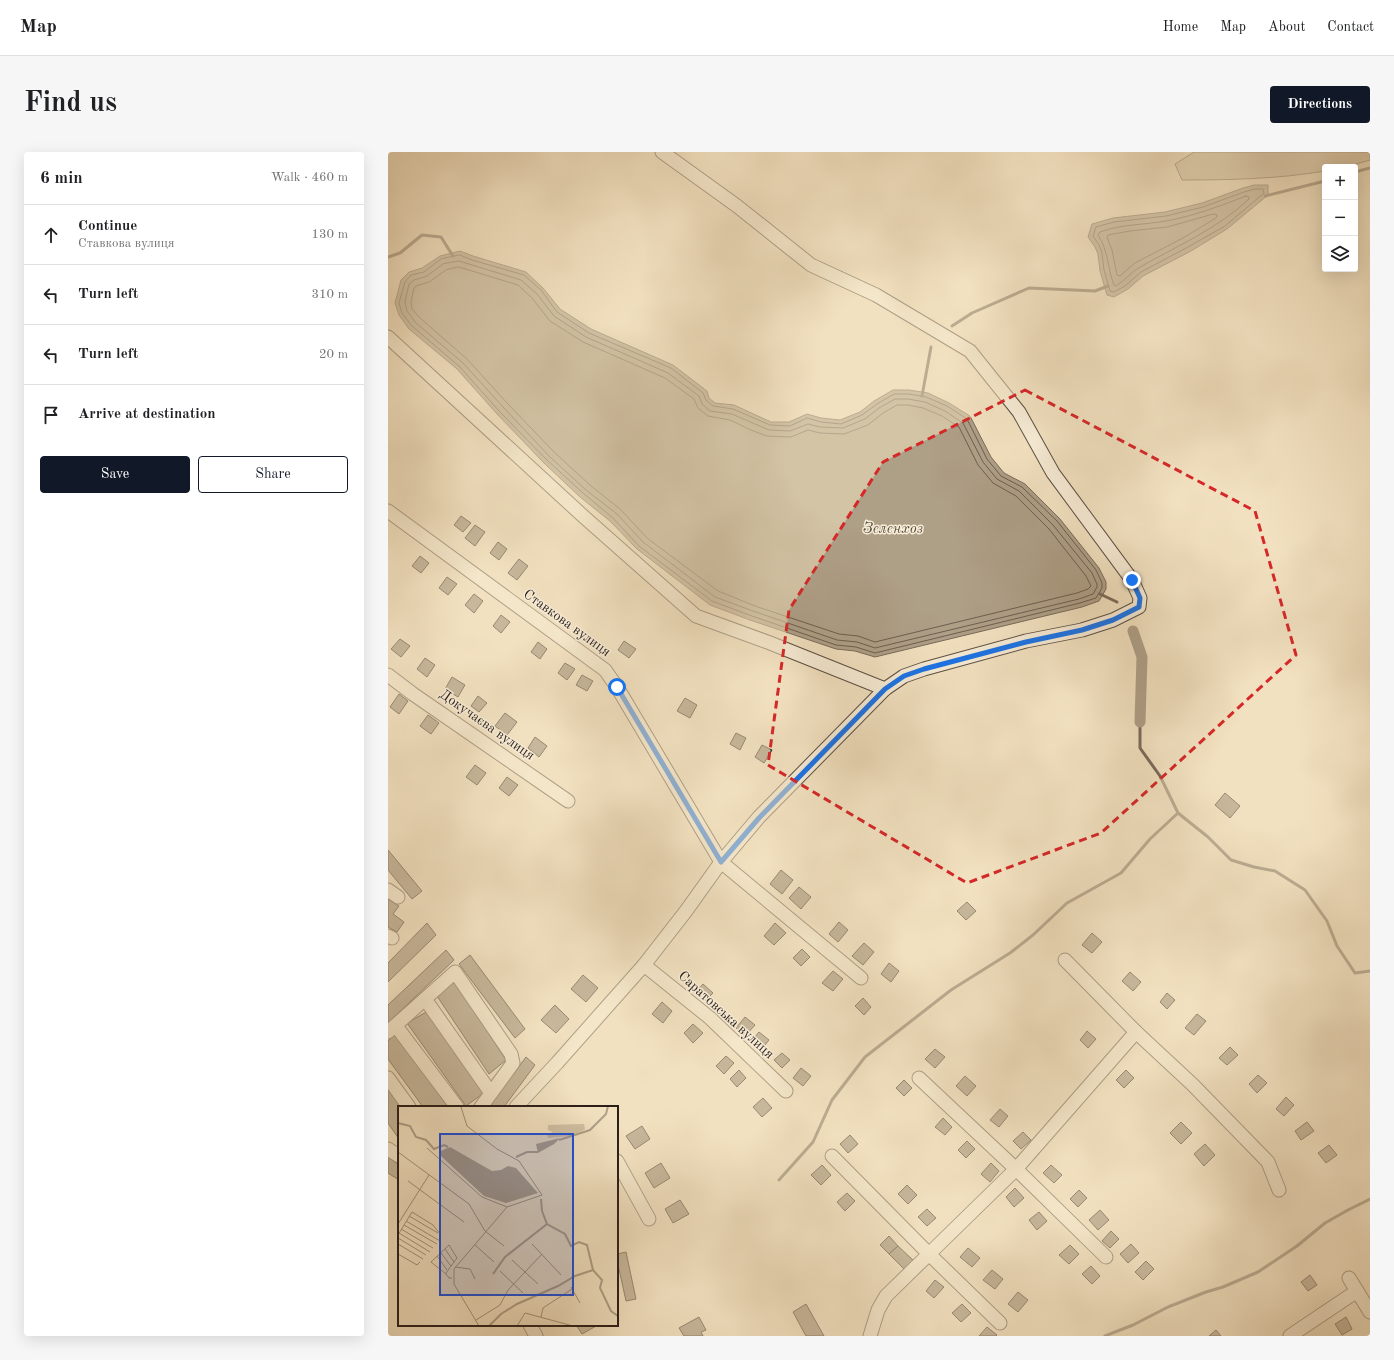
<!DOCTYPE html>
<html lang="en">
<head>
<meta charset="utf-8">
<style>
  body { margin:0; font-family:"Old Standard TT",serif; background:#f6f6f6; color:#202124 }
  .controls { position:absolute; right:12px; top:12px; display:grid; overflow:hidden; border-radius:4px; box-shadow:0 4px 16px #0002 }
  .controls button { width:36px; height:36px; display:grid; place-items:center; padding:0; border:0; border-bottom:1px solid #e0e0e0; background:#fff; color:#202124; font:20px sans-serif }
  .stop { position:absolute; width:12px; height:12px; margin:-9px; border:3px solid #1a73e8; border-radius:50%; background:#fff }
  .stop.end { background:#1a73e8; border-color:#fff; box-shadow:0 1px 4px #0008 }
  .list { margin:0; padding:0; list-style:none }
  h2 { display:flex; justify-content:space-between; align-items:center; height:52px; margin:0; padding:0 16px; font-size:17px }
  h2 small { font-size:13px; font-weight:400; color:#757577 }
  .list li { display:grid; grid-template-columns:26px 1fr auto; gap:12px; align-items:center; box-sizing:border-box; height:60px; padding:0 16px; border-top:1px solid #e0e0e0 }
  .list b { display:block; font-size:15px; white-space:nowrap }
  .list p { margin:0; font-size:13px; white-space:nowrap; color:#757577 }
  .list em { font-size:13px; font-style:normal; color:#757577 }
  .actions { display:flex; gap:8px; padding:12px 16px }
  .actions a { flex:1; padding:9px 0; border:1px solid #111827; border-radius:4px; text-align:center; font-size:14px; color:#111827 }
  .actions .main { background:#111827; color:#fff }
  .icon { flex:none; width:22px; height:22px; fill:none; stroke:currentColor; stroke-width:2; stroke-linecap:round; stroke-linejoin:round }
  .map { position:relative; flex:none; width:982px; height:1184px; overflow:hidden; border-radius:4px }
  header { display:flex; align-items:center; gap:24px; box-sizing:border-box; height:56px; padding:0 20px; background:#fff; border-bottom:1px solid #e0e0e0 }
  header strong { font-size:19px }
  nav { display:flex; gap:22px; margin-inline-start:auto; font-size:14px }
  .intro { display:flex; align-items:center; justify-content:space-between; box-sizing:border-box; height:96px; padding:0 24px }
  h1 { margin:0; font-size:28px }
  .button { padding:10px 18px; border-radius:4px; background:#111827; color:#fff; font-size:14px; font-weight:700 }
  main { display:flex; gap:24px; padding:0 24px }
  aside { flex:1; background:#fff; border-radius:4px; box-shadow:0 4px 16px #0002 }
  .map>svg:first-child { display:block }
  .green { fill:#d0c0a4; stroke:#7d6f5e }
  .water { fill:#ae9f87; stroke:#796b5b }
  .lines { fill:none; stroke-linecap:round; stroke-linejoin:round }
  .shore { stroke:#6c5e50; stroke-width:1 }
  .stream { stroke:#796b5b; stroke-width:3 }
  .canal { stroke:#ae9f87; stroke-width:11 }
  .building { fill:#928370; stroke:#2a1e19 }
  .minor-casing { stroke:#5c4f43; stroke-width:15 }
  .minor { stroke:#f7ecd6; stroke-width:13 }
  .route { stroke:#1a73e8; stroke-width:5 }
  .marked { fill:none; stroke:#d62828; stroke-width:3; stroke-dasharray:8 5; stroke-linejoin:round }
  .labels { text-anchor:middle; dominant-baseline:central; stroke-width:3; stroke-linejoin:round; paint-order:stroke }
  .street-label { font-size:14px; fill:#2a1e19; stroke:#f7ecd6 }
  .water-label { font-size:15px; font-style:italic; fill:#584b40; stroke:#f7ecd6 }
  .inset-river { fill:none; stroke:#ae9f87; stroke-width:2 }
  .inset-road { fill:none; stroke:#a2937d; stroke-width:1 }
  .view { fill:#1d4ed8; fill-opacity:0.15; stroke:#1d4ed8; stroke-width:2 }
  .inset-edge { fill:none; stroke:#2a1e19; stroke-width:2 }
</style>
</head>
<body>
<header>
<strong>Map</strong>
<nav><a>Home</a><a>Map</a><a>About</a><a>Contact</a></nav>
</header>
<div class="intro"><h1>Find us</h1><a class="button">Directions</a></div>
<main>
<aside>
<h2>6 min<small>Walk · 460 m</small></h2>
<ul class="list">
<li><svg class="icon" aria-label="ahead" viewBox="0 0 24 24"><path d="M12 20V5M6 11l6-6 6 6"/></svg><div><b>Continue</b><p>Ставкова вулиця</p></div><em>130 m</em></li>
<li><svg class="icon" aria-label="left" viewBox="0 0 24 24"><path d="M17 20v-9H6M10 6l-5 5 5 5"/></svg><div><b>Turn left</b></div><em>310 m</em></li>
<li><svg class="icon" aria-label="left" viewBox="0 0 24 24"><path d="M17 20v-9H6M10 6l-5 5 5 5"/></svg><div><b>Turn left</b></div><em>20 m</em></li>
<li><svg class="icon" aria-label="arrive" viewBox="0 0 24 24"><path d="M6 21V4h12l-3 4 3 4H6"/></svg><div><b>Arrive at destination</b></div></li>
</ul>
<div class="actions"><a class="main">Save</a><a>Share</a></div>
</aside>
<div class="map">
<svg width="982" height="1184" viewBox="0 0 982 1184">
  <rect width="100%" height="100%" fill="#f2e1c0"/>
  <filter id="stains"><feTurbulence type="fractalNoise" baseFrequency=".005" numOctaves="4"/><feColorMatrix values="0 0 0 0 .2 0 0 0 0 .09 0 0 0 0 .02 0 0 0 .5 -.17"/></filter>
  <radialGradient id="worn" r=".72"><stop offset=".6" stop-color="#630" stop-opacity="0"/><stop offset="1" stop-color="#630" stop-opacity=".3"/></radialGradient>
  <!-- green -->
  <path class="green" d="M806,0H982V8L958,15H937V19C890,27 842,28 794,28L787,12Z"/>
  <!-- water -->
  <g class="water">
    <polygon points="866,33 880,33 880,43 839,77 803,99 755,124 740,137 726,145 719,143 712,119 710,102 707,95 700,85 704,72 725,66 777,60 814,51 855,36"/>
    <polygon points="72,99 85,104 138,120 155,136 172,157 203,177 285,213 319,239 321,246 327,251 346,253 383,270 401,270 419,262 433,266 452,268 472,260 486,249 505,238 521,238 540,241 561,251 582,264 603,305 616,321 637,332 672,367 711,416 718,430 718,437 711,449 694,455 487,505 467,499 448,497 362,468 322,453 249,397 222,369 192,345 156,311 109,262 69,217 21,177 11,163 7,151 13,128 21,120 34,116 52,104"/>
  </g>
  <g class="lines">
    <!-- shore -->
    <g class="shore">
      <polygon points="867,37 875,37 876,41 837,74 800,95 753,120 737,134 726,140 722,139 716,118 714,101 711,93 705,84 708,75 726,70 778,64 815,55 856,40"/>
      <path d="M858,44L861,45V47C829,77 789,94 752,115C743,120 737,129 728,134L726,133C719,115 721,100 710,83L712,80C734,72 756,73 778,69C806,64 832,54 858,44Z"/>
      <polygon points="826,62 829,63 828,66 795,86 747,111 732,124 729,123 724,98 719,85 720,83 742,79 779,75"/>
      <polygon points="72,103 84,108 136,123 153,138 169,160 201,181 283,216 315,241 318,248 325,254 345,257 382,273 402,274 419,266 433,270 453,272 474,263 489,252 506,242 521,242 538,245 559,254 579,267 599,307 613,324 634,335 669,369 708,418 714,431 714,436 708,446 692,451 487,501 468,495 448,493 364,464 324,449 251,394 225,366 195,341 159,308 112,260 72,215 24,174 14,161 11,151 17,130 23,123 36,120 53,107"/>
      <polygon points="71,109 133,128 149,142 166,164 198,185 280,221 311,244 314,252 322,259 344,262 381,278 402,279 420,272 432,275 455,276 477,267 491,256 507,247 520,247 537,250 557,259 575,271 595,310 609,327 631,339 665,373 704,421 709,432 709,435 705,442 691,447 487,496 469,490 449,488 365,459 327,445 255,390 229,362 198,338 162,305 116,256 75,211 28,171 19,159 17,150 21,132 26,128 39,124 55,112"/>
      <polygon points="71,115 130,133 144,146 162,169 195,190 277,226 306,247 310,256 320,264 342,268 363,278 379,284 403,285 420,278 432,281 456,282 480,273 495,261 509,253 520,253 535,256 554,264 571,275 590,313 605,331 628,344 661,377 698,424 703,434 700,437 689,441 487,490 470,484 451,482 367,454 330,439 259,386 233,358 202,333 166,300 120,252 79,207 32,166 24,157 23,150 26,136 28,134 41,130 58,118"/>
    </g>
    <!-- stream -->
    <g class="stream">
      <polyline points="967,20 982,16"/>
      <polyline points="877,44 937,29"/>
      <polyline points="0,105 12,101 34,83 53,85 65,104"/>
      <polyline points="564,174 584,161 641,136 707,139 720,134"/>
      <polyline points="534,244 543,195"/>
      <polyline points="712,442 729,450"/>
      <polyline points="752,570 752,596 772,624 790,661 820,685 843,708 866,715 887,719 917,738 939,769 949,794 967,821 982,819"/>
      <polyline points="391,1028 425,990 444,948 477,905 563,838 622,801 645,783 679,751 733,721 762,687 790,661"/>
      <polyline points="717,1184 745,1173 780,1155 818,1140 835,1135 870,1120 909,1094 937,1071 960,1058 982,1047"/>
    </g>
    <!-- canal -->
    <polyline class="canal" points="745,479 754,505 752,570"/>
  </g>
  <!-- building -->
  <g class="building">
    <polygon points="73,364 83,371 75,380 66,373"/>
    <polygon points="87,373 97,380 87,394 77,386"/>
    <polygon points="110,390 119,397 111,408 102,401"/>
    <polygon points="32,404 41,411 33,421 24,414"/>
    <polygon points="131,407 140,414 129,428 120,421"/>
    <polygon points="59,425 69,432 60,443 51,436"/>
    <polygon points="86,442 95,449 86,461 77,453"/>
    <polygon points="113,463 122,470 113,481 105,474"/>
    <polygon points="12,487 22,494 13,505 3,497"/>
    <polygon points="236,489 248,497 241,506 230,498"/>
    <polygon points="150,490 159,497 152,507 143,500"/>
    <polygon points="37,506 47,513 39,525 29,517"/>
    <polygon points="177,511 187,517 179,528 170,521"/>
    <polygon points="194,523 205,529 199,539 188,533"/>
    <polygon points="64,525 77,533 70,545 57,537"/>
    <polygon points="11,542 20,549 11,562 2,555"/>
    <polygon points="90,544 99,551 91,560 83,554"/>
    <polygon points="297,546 309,553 302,566 289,559"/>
    <polygon points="117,561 129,570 119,583 107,574"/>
    <polygon points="40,563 51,571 43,582 32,574"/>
    <polygon points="348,581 358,586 352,598 342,592"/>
    <polygon points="147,585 159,594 151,605 140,596"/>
    <polygon points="374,593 384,598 376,611 367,605"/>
    <polygon points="87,613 98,621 89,633 78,625"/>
    <polygon points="119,625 130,633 121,644 111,636"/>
    <polygon points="837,641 852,654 842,666 827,653"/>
    <polygon points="0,698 34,739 24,747 0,718"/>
    <polygon points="393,718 405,728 394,742 382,732"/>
    <polygon points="411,735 423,745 413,757 401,746"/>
    <polygon points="0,747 11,754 5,762 16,770 9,780 0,775"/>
    <polygon points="579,750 588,759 578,768 569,759"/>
    <polygon points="451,770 460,778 450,790 441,782"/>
    <polygon points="39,771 48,783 0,830 0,811"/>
    <polygon points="387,771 398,781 386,793 376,784"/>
    <polygon points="704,781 714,790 704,801 694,793"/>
    <polygon points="476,791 486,800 475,813 464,804"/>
    <polygon points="414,797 422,805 413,814 405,806"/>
    <polygon points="58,798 66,808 0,871 0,853"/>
    <polygon points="82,803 137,877 127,886 71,812"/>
    <polygon points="501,811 511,819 503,830 493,822"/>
    <polygon points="445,819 455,827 445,839 434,831"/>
    <polygon points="742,820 753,830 745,839 734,829"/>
    <polygon points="195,823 210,836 198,850 183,837"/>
    <polygon points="66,829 118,908 101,922 47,841"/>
    <polygon points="315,832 325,841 317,849 308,840"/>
    <polygon points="779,841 787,848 779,857 772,850"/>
    <polygon points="475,846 483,855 476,863 467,854"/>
    <polygon points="274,850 284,859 275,871 264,862"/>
    <polygon points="167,853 181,867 168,881 153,868"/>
    <polygon points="40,859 97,940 78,954 19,871"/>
    <polygon points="809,862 818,869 806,883 797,876"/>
    <polygon points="357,865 367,873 357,884 348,876"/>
    <polygon points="305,872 315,881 305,891 296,881"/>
    <polygon points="699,879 708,887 700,896 692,888"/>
    <polygon points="371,880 381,888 373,898 363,890"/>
    <polygon points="8,881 60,955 35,955 0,907 0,889"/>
    <polygon points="842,895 850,903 839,913 831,906"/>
    <polygon points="547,897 557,905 547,916 537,907"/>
    <polygon points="394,901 402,908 394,916 386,908"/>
    <polygon points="338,904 346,911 336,922 328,914"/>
    <polygon points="138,905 147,913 116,955 101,955"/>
    <polygon points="413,916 423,924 415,934 405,926"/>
    <polygon points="351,918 358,926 349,935 342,927"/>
    <polygon points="738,918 746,926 736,936 728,928"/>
    <polygon points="870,923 879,931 869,941 861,932"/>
    <polygon points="577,924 588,934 579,944 568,934"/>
    <polygon points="516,928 524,936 516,944 508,936"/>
    <polygon points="0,932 16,955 11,955 11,987 0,971"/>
    <polygon points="898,945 906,953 896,964 888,957"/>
    <polygon points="375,946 384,956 374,965 365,955"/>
    <polygon points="612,957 620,964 611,975 602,968"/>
    <polygon points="555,966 564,975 557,983 547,975"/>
    <polygon points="793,970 804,981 793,992 782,981"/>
    <polygon points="919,970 926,979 913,988 907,979"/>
    <polygon points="254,974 262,987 247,997 238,984"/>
    <polygon points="635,980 643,988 633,997 625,989"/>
    <polygon points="462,983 470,992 460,1001 452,992"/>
    <polygon points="579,989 587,997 578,1006 570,998"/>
    <polygon points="817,992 827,1003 816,1014 806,1002"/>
    <polygon points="941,993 949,1003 938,1011 930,1001"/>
    <polygon points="0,1005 11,1013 11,1028 0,1021"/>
    <polygon points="273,1011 282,1026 266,1036 257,1021"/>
    <polygon points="603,1011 611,1019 602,1030 593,1022"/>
    <polygon points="434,1013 443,1023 433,1033 423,1023"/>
    <polygon points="663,1013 674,1023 666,1031 655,1021"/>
    <polygon points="519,1033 529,1043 520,1052 510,1042"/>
    <polygon points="627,1036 636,1046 626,1055 618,1045"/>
    <polygon points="691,1038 699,1046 690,1055 682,1047"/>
    <polygon points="459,1041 467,1049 457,1059 449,1050"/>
    <polygon points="292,1048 301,1062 285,1071 277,1057"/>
    <polygon points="539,1057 548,1066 539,1074 530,1065"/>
    <polygon points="712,1058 721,1068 710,1078 701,1068"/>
    <polygon points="651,1060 659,1069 649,1078 641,1068"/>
    <polygon points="723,1079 731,1087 722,1096 714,1089"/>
    <polygon points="501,1084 510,1094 501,1102 492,1093"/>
    <polygon points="743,1092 751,1101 740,1111 732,1102"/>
    <polygon points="682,1093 691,1102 681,1112 671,1103"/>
    <polygon points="510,1094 526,1109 517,1118 501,1102"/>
    <polygon points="580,1096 592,1106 584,1115 572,1105"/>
    <polygon points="238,1100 248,1147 238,1149 229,1108 229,1102"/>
    <polygon points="758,1109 766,1117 755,1128 747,1120"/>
    <polygon points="703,1114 712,1124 704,1132 694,1122"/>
    <polygon points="604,1118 615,1127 607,1137 595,1128"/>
    <polygon points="922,1123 929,1133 920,1139 913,1130"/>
    <polygon points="547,1128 556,1135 546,1146 538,1139"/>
    <polygon points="630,1140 640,1148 630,1160 620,1152"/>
    <polygon points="418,1152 436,1184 418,1184 405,1160"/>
    <polygon points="574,1152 583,1161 573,1170 564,1161"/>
    <polygon points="311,1165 318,1178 313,1180 315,1184 296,1184 291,1176"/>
    <polygon points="958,1165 964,1177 954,1183 947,1172"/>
    <polygon points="188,1173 210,1173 194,1182"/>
    <polygon points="599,1175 609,1183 608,1184 591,1184"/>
    <polygon points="828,1178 833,1184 821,1184"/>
  </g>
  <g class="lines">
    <defs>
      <g id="minor">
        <polyline points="0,185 195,364 308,464 382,491 497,537"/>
        <polyline points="0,359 217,518 229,535 333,710 473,826"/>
        <polyline points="0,523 25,542 180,649"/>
        <polyline points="0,738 10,745"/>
        <polyline points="0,784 4,786"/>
        <polyline points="677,808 748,880 805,933 880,1010 891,1038"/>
        <polyline points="256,813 322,866 398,939"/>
        <polyline points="37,847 103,941"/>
        <polyline points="8,874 69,955"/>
        <polyline points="0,880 67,820 123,902 125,911 93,955"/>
        <polyline points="0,926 21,955"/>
        <polyline points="531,926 628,1017 718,1105"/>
        <polyline points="128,955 169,911 256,813 298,759 333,710 371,665 497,537 516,524 536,517 638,489 694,478 725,468 751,455 752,446 744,428 665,321 631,260 582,199 488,143 423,113 349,54 274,0"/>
        <polyline points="0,997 11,1004"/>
        <polyline points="444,1004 541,1102 612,1171"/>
        <polyline points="229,1009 261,1067"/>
        <polyline points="961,1126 982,1160"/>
        <polyline points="142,1173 148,1184"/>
        <polyline points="482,1184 490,1158 498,1144 541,1102 628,1017 748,880"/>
        <polyline points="902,1184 969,1139"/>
      </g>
    </defs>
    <!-- minor casing -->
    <use href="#minor" class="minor-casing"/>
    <!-- minor -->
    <use href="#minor" class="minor"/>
  </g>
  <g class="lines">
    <!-- route -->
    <polyline class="route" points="229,535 333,710 371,666 497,537 516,524 536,517 638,490 694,478 725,468 751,455 752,446 744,428"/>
  </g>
  <!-- marked area -->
  <path d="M0 0H982V1184H0ZM637,238L867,359L908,503L713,681L579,731L380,613L401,458L495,310Z" fill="#f2e1c0" fill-opacity=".55" fill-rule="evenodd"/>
  <path class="marked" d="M637,238L867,359L908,503L713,681L579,731L380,613L401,458L495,310Z"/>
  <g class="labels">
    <!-- street labels -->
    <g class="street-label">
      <text transform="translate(179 471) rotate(36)">Ставкова вулиця</text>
      <text transform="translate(99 573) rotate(35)">Докучаєва вулиця</text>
      <text transform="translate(338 863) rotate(42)">Саратовська вулиця</text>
    </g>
    <!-- water labels -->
    <g class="water-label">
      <text x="505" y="377">Зеленхоз</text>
    </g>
  </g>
  <!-- overview -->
  <g transform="translate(10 954)">
    <rect width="220" height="220" fill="#f2e1c0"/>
    <path d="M186,18L187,23L184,25L172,30L150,32L149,29L155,26L150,24V19Z" fill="#d0c0a4"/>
    <path d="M162,32L156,38L140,47L138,38ZM52,41L94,65L103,64L110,60L118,62L140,87L108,97L86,90L43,50V45Z" fill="#ae9f87"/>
    <path class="inset-river" d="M0,17L12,20L18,31L28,34L36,43L46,39L50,41M161,34L192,24L208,8L210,0M118,51L129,46H140M143,93L144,105M144,105L149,118L167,128L173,140L181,136L189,139L195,164L204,174L202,182L213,205L220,210M95,168L107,151L149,118M91,220L103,208L119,198L160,180L177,170L195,164"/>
    <path class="inset-road" d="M63,1L69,20L99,43L121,55L144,89L109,101L56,163V178L81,220M29,42L84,91L109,101M0,46L71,98L87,125L106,140M10,75L66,116M11,110L40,127M8,115L42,135M0,118L31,69M6,119L39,138M3,123L35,142M1,127L32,146M0,129L14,106L35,119L43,129M0,132L28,149M0,138L25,153M134,138L163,169M77,139L96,156M47,143L56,156M43,147L53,160M0,148L19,159L22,156M39,150L49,164M114,154L140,178M57,161L72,163L77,173M102,165L125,187M48,168L33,156L51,139L59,152L48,167V168L51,172H54M173,181L182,197M143,211L145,202L174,183M78,214L102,199L110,184L144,148M119,220L127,207L175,220"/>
    <path class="view" d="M42,28H175V189H42Z"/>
    <rect width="220" height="220" class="inset-edge"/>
  </g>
  <rect width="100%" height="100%" filter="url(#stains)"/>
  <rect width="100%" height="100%" fill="url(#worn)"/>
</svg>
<div class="controls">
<button>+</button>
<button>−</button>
<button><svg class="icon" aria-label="layers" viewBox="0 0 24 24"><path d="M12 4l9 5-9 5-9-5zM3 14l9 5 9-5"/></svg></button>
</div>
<div class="stop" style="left:229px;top:535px"></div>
<div class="stop end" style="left:744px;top:428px"></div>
</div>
</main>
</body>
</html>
